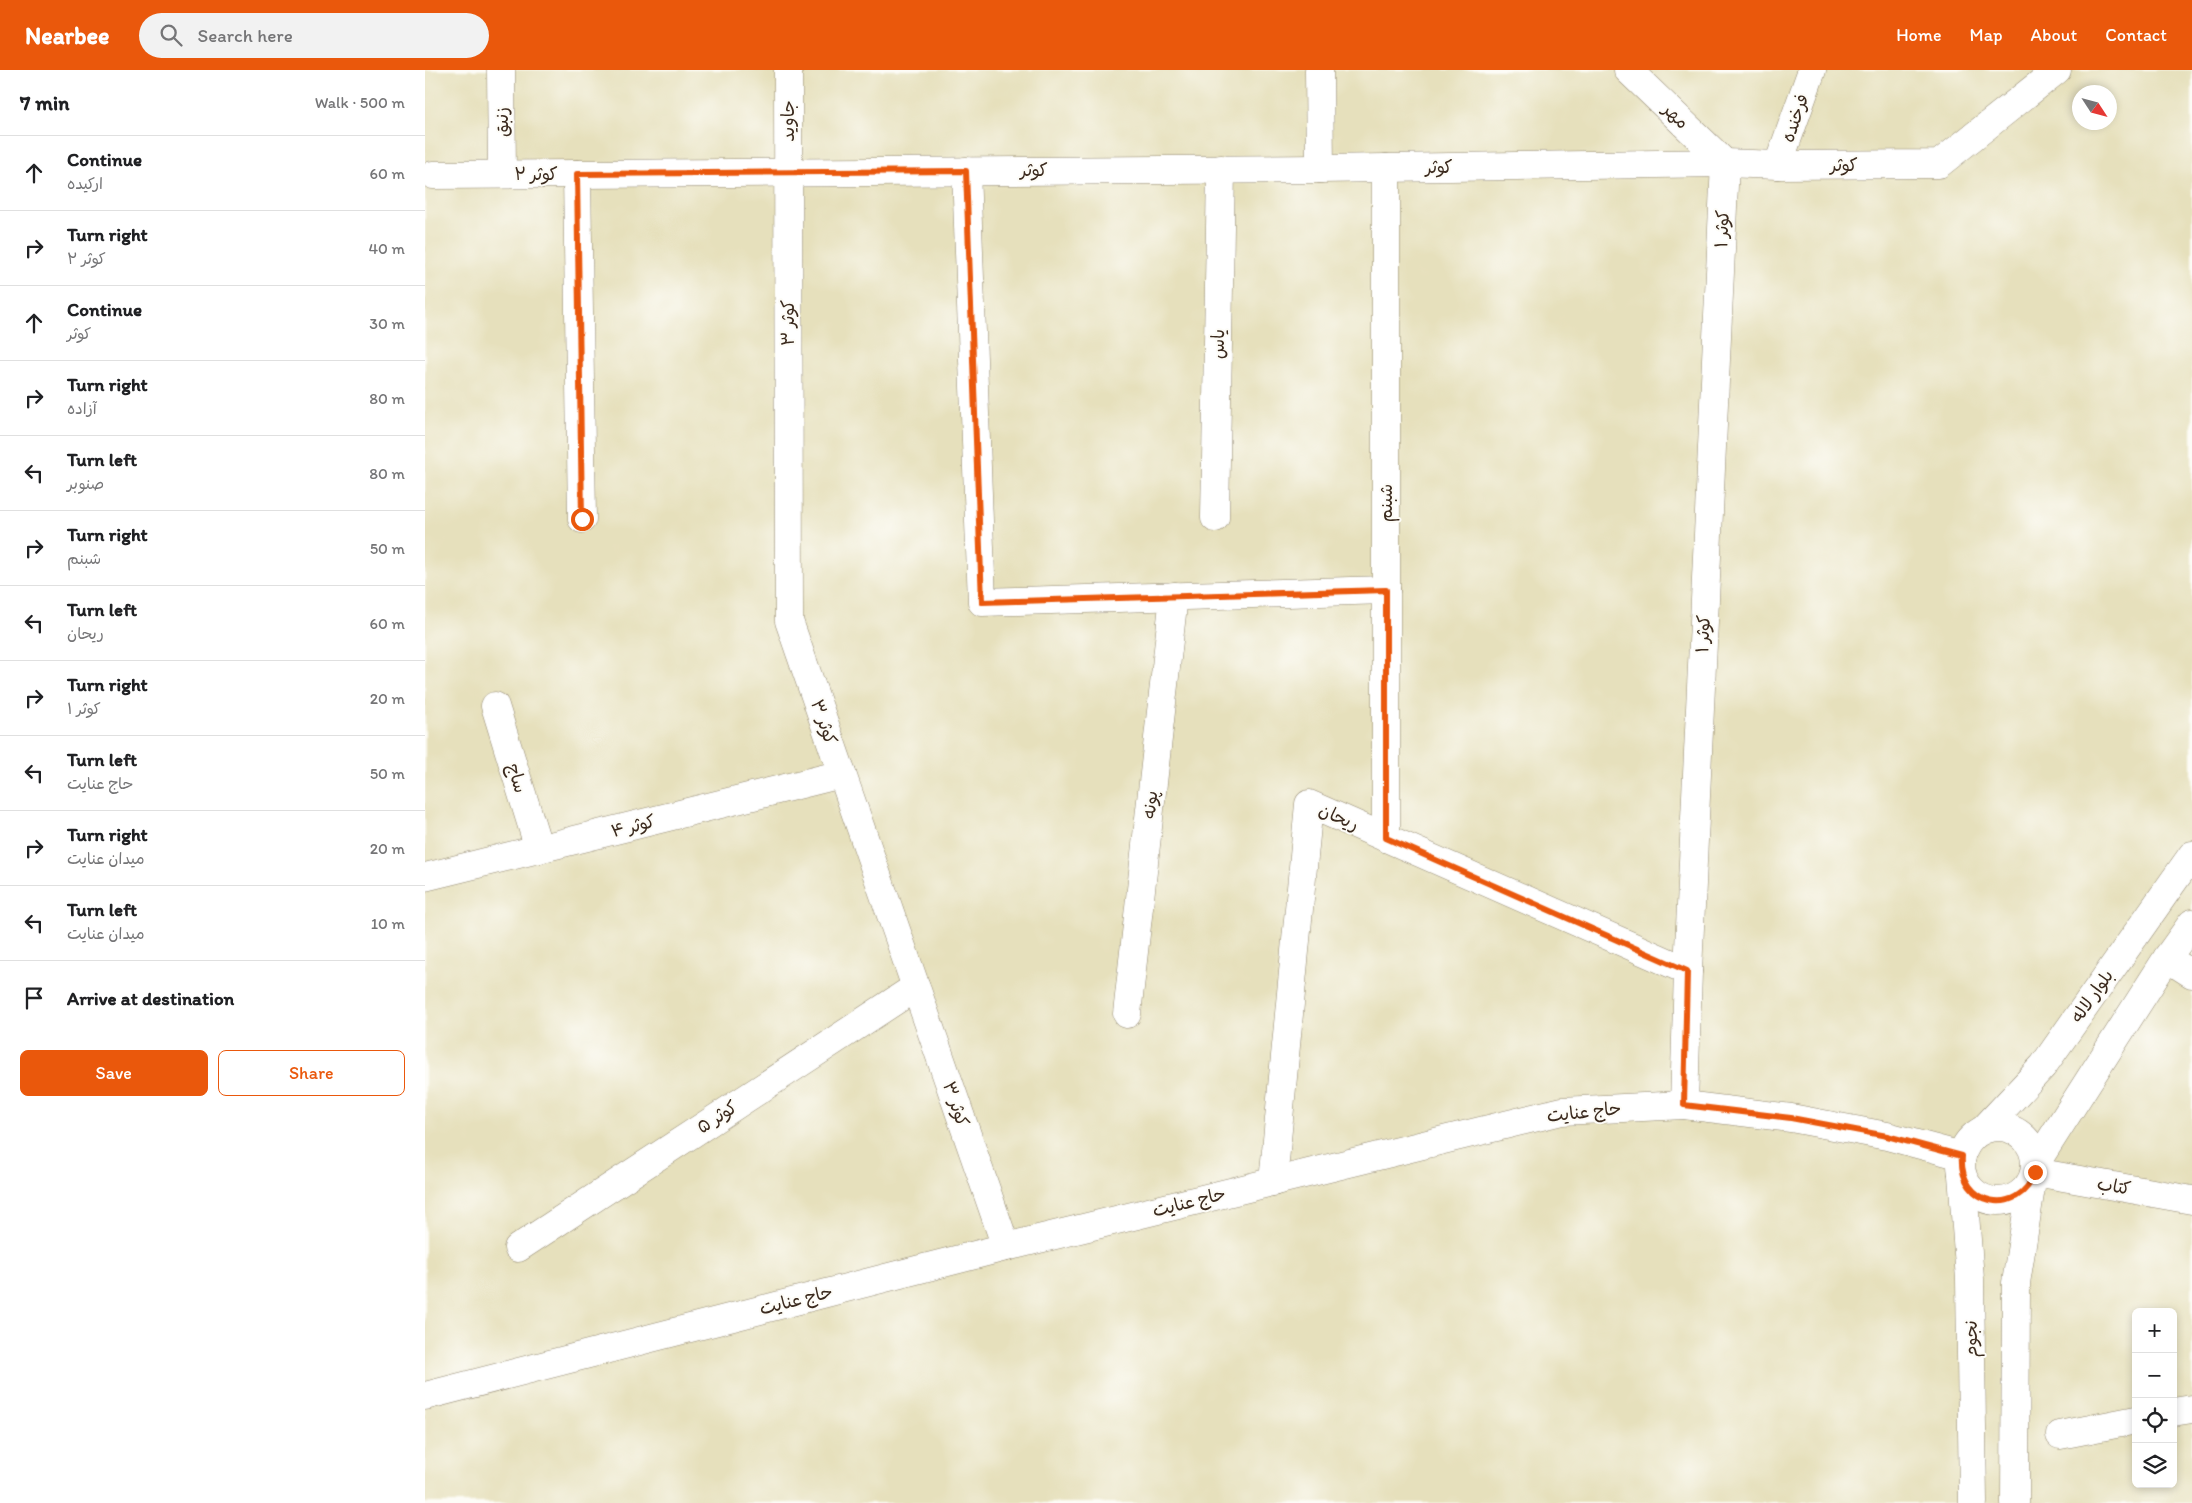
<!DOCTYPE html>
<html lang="en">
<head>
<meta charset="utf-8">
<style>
  body { margin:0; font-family:Itim,"Playpen Sans Arabic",sans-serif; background:#f2f2f2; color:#202124 }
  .controls { position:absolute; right:15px; bottom:15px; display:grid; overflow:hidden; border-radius:8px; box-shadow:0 2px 8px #0003 }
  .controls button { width:45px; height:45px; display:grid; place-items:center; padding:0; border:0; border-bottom:1px solid #e0e0e0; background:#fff; color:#202124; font:25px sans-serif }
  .compass { position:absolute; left:1647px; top:15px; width:45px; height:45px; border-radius:50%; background:#fff; box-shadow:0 2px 8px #0003; rotate:126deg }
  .stop { position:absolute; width:15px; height:15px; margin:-11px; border:4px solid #ea580c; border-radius:50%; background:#fff }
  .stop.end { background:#ea580c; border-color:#fff; box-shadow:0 1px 5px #0008 }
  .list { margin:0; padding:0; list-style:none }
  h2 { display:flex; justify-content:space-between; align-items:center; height:65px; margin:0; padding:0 20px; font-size:21px }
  h2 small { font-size:16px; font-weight:400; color:#757577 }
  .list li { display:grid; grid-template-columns:32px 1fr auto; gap:15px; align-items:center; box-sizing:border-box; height:75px; padding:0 20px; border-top:1px solid #e0e0e0 }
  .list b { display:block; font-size:19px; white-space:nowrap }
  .list p { margin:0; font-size:16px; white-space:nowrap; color:#757577 }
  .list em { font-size:16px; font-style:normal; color:#757577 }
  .actions { display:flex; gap:10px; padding:15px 20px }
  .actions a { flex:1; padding:11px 0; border:1px solid #ea580c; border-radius:8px; text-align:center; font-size:18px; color:#ea580c }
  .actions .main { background:#ea580c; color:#fff }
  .icon { flex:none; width:28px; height:28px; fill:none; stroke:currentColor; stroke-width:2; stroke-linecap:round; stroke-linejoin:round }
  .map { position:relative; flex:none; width:1767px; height:1433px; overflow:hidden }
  header { display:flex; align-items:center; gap:30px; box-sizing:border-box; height:70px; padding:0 25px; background:#ea580c; color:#fff }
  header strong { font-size:24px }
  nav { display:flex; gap:28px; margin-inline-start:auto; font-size:18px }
  .search { width:350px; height:45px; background:#f2f2f2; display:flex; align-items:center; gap:12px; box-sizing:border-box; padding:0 18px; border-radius:28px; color:#757577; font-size:19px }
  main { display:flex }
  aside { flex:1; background:#fff }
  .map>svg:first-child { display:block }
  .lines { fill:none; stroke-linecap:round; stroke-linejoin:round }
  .minor-casing { stroke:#90856d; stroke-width:29 }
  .tertiary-casing { stroke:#90856d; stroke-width:29 }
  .secondary-casing { stroke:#90856d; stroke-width:29 }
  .minor { stroke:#fff; stroke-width:28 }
  .tertiary { stroke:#fff; stroke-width:28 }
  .secondary { stroke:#fff; stroke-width:28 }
  .route { stroke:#ea580c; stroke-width:6 }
  .labels { text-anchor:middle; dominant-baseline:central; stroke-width:4; stroke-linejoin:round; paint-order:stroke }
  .street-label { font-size:18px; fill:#3b2a1e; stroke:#fdfcf7 }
</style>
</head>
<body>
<header>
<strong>Nearbee</strong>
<div class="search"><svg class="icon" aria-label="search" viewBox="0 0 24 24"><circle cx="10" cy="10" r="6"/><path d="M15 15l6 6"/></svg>Search here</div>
<nav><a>Home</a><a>Map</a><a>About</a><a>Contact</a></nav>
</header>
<main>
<aside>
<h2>7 min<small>Walk · 500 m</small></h2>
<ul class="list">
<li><svg class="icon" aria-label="ahead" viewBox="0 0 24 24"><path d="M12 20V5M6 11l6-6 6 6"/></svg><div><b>Continue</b><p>ارکیده</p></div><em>60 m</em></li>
<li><svg class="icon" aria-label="right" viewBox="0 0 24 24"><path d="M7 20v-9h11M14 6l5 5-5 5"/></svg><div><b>Turn right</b><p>کوثر ۲</p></div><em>40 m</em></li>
<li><svg class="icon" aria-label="ahead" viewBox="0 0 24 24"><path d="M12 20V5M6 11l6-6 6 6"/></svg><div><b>Continue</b><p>کوثر</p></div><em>30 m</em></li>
<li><svg class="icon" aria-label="right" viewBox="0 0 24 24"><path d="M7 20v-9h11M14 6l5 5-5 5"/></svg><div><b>Turn right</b><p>آزاده</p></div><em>80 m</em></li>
<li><svg class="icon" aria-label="left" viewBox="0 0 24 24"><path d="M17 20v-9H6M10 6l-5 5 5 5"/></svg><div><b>Turn left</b><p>صنوبر</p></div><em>80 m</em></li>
<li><svg class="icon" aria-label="right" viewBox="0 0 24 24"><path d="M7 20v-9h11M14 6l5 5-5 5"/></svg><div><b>Turn right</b><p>شبنم</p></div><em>50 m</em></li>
<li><svg class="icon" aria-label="left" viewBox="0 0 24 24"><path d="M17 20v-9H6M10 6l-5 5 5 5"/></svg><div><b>Turn left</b><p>ریحان</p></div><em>60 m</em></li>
<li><svg class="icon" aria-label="right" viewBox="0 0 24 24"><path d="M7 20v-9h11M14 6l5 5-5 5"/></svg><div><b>Turn right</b><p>کوثر ۱</p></div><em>20 m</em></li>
<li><svg class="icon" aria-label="left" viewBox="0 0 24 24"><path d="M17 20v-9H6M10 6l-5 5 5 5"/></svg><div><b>Turn left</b><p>حاج عنایت</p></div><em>50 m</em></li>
<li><svg class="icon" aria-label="right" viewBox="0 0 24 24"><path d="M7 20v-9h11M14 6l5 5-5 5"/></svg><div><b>Turn right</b><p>میدان عنایت</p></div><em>20 m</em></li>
<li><svg class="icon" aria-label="left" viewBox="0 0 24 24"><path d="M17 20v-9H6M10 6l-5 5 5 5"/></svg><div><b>Turn left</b><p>میدان عنایت</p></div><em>10 m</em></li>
<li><svg class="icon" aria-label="arrive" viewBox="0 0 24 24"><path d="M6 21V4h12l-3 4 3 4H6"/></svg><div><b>Arrive at destination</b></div></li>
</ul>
<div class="actions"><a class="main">Save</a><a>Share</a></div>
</aside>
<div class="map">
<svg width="1767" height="1433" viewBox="0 0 1767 1433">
  <rect width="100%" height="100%" fill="#fdfcf7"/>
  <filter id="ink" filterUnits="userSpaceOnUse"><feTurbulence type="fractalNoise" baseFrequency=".02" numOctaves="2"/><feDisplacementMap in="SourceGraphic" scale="10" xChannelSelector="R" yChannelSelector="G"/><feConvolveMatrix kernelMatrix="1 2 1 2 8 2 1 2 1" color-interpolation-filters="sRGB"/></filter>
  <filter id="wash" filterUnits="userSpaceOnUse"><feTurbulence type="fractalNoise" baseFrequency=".0096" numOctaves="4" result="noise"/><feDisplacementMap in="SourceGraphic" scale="20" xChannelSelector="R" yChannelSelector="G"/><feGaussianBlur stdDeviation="1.12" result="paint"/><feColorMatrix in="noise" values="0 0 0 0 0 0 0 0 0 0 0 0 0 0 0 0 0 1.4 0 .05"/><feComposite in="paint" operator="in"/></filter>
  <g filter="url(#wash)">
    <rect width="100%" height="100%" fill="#e6e0bc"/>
  </g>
  <g filter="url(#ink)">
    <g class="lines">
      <defs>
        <g id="minor">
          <polyline points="76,0 77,104"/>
          <polyline points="363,0 364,551 581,1177"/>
          <polyline points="894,0 895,99"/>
          <polyline points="1203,0 1300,93 1263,901 1259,1035"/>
          <polyline points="1353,95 1387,0"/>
          <polyline points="961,98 961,768"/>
          <polyline points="541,101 557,532 961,520"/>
          <polyline points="152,104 157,449"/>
          <polyline points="8,105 895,99 1300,93 1353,95 1514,94 1632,0"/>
          <polyline points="790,448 796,99"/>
          <polyline points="70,636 114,779"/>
          <polyline points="0,807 417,704"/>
          <polyline points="1742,888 1767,904"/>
          <polyline points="702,944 749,526"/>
          <polyline points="848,1112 884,734 1263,901"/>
          <polyline points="93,1178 491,917"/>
          <polyline points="1748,1342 1767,1339"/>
          <polyline points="1635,1365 1711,1350"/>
        </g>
        <g id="tertiary">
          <polyline points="1610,1102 1767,1130"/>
          <polyline points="0,1326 581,1177 1137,1041 1259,1035 1366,1048 1462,1066 1537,1086"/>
        </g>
        <g id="secondary">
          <circle cx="1573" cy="1094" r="37"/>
          <polyline points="1559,1059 1618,996 1767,785"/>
          <polyline points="1611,1093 1742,888 1767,853"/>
          <polyline points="1537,1105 1545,1209 1548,1433"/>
          <polyline points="1590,1433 1591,1213 1607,1111"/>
        </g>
      </defs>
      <!-- minor casing -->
      <use href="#minor" class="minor-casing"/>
      <!-- tertiary casing -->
      <use href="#tertiary" class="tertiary-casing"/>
      <!-- secondary casing -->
      <use href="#secondary" class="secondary-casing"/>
      <!-- minor -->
      <use href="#minor" class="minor"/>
      <!-- tertiary -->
      <use href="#tertiary" class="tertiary"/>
      <!-- secondary -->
      <use href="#secondary" class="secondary"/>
    </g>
  </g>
  <g class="lines" filter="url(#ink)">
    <!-- route -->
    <path class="route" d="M157,449L152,104L541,101L557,532L961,520V768L1262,901L1259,1035L1366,1048L1462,1066L1537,1086C1533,1136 1594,1149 1610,1102"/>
  </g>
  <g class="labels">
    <!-- street labels -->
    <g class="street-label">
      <text transform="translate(1251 46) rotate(44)">مهر</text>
      <text transform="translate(1370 48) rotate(-71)">فرخنده</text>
      <text transform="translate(363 51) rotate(-90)">جاوید</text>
      <text transform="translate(77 52) rotate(-91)">زنبق</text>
      <text x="1419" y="95">کوثر</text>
      <text transform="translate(1014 97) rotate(-1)">کوثر</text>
      <text x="609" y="100">کوثر</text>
      <text x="111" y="104">کوثر ۲</text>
      <text transform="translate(1297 159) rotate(-87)">کوثر ۱</text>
      <text transform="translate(363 253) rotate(-90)">کوثر ۳</text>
      <text transform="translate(793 274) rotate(-89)">یاس</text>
      <text transform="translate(961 433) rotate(-90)">شبنم</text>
      <text transform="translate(1278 564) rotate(-87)">کوثر ۱</text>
      <text transform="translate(399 652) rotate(71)">کوثر ۳</text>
      <text transform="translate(92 708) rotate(73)">ساج</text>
      <text transform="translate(725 735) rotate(-84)">پونه</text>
      <text transform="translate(914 747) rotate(24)">ریحان</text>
      <text transform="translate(208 756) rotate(-14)">کوثر ۴</text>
      <text transform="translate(1667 926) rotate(-55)">بلوار لاله</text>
      <text transform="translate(531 1034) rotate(71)">کوثر ۳</text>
      <text transform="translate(1159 1042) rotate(-6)">حاج عنایت</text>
      <text transform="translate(292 1047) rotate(-33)">کوثر ۵</text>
      <text transform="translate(1689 1116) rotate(10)">کتاب</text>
      <text transform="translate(764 1132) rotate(-14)">حاج عنایت</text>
      <text transform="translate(371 1230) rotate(-14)">حاج عنایت</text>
      <text transform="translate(1546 1269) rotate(-91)">نجوم</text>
    </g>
  </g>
</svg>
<div class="controls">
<button>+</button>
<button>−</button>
<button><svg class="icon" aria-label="locate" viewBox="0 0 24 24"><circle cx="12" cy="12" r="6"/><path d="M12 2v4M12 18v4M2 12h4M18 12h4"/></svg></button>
<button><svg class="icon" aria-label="layers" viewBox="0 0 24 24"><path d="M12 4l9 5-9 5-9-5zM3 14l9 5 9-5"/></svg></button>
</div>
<svg class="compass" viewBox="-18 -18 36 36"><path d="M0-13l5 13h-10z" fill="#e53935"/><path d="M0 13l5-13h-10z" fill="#757577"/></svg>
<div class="stop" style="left:157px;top:449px"></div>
<div class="stop end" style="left:1610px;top:1102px"></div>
</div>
</main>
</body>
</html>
